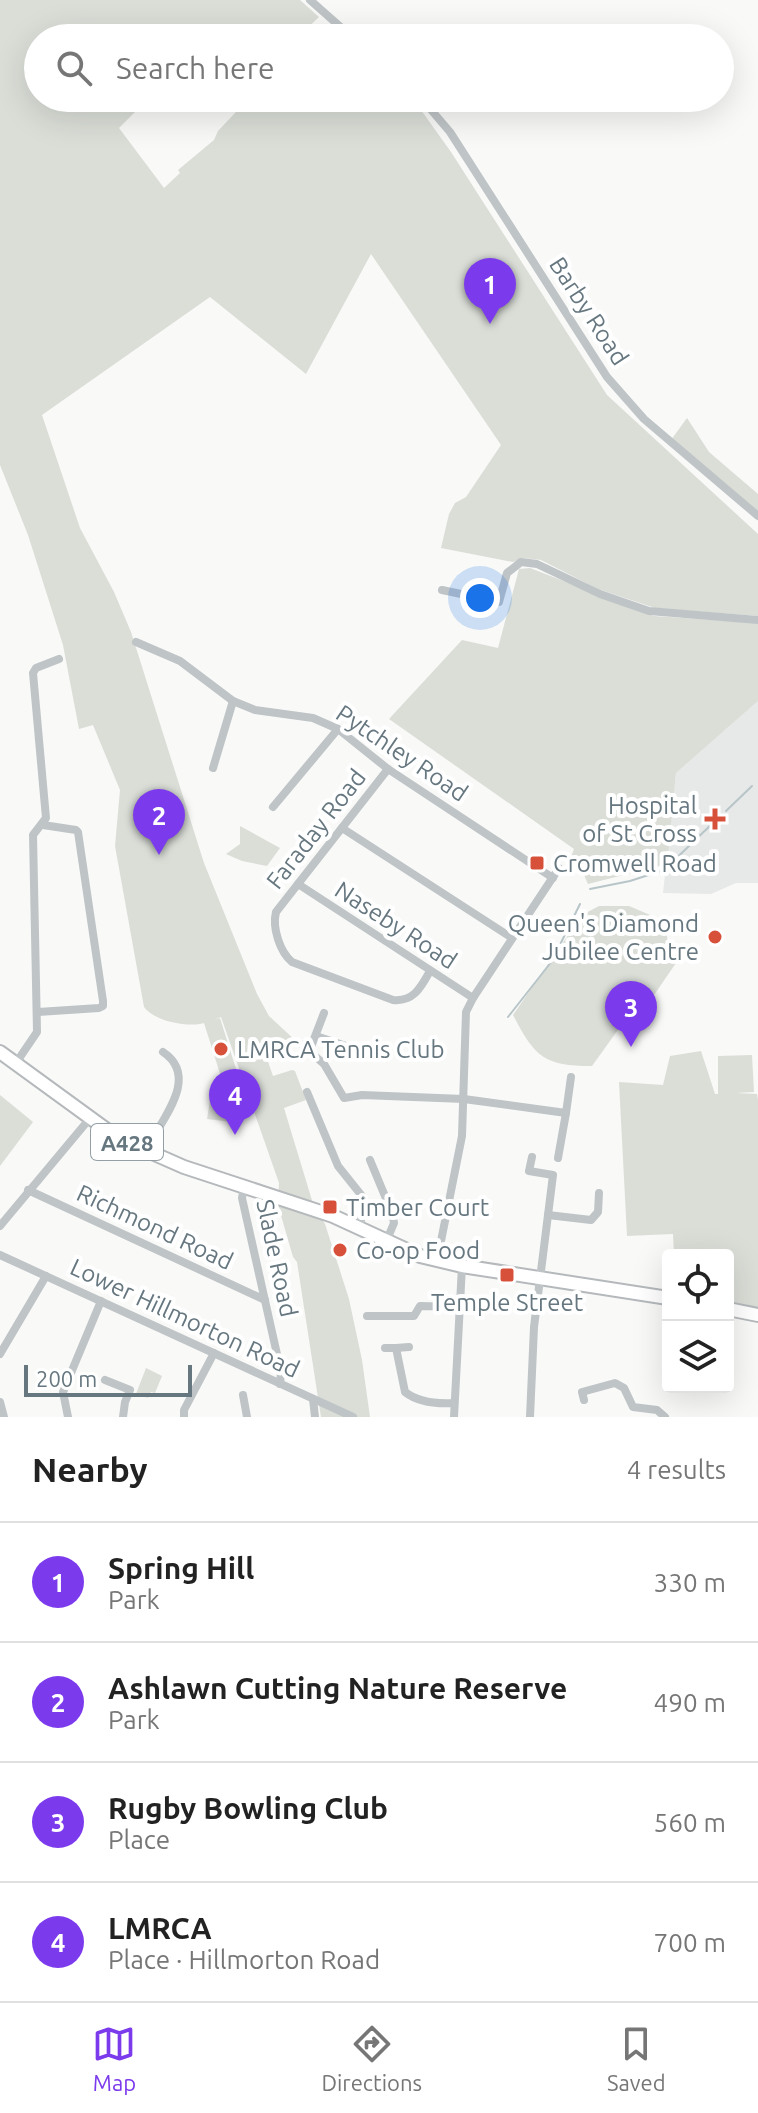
<!DOCTYPE html>
<html lang="en">
<head>
<meta charset="utf-8">
<style>
  body { margin:0; font-family:Ubuntu,sans-serif; background:#f6f6f6; color:#222 }
  .controls { position:absolute; right:24px; bottom:24px; display:grid; overflow:hidden; border-radius:8px; box-shadow:0 8px 32px #0002 }
  .controls button { width:72px; height:72px; display:grid; place-items:center; padding:0; border:0; border-bottom:2px solid #e0e0e0; background:#fff; color:#222; font:40px sans-serif }
  .scale { position:absolute; left:24px; bottom:20px; width:168px; box-sizing:border-box; padding-left:8px; border:4px solid #667780; border-top:0; font-size:22px; line-height:28px; white-space:nowrap; color:#667780; -webkit-text-stroke:6px #fff; paint-order:stroke }
  .you { position:absolute; left:480px; top:598px; width:28px; height:28px; margin:-20px; border:6px solid #fff; border-radius:50%; background:#1a73e8; box-shadow:0 0 0 12px #1a73e833 }
  .badge { display:grid; place-items:center; width:52px; height:52px; border-radius:50%; background:#7c3aed; color:#fff; font-size:26px; font-weight:700 }
  .pin { position:absolute; translate:-50% -66px; filter:drop-shadow(0 2px 4px #0008) }
  .pin::after { content:''; position:absolute; top:42px; width:28px; height:24px; background:inherit; clip-path:polygon(0 0,100% 0,50% 100%) }
  .list { margin:0; padding:0; list-style:none }
  h2 { display:flex; justify-content:space-between; align-items:center; height:104px; margin:0; padding:0 32px; font-size:34px }
  h2 small { font-size:26px; font-weight:400; color:#767676 }
  .list li { display:grid; grid-template-columns:52px 1fr auto; gap:24px; align-items:center; box-sizing:border-box; height:120px; padding:0 32px; border-top:2px solid #e0e0e0 }
  .list b { display:block; font-size:30px; white-space:nowrap }
  .list p { margin:0; font-size:26px; white-space:nowrap; color:#767676 }
  .list em { font-size:26px; font-style:normal; color:#767676 }
  .icon { flex:none; width:44px; height:44px; fill:none; stroke:currentColor; stroke-width:2; stroke-linecap:round; stroke-linejoin:round }
  .map { position:relative; flex:none; width:758px; height:1417px; overflow:hidden }
  .search { position:absolute; background:#fff; box-shadow:0 8px 32px #0002; left:24px; right:24px; top:24px; height:88px; display:flex; align-items:center; gap:20px; box-sizing:border-box; padding:0 28px; border-radius:44px; color:#767676; font-size:30px }
  .sheet { height:584px; background:#fff }
  nav { display:flex; justify-content:space-around; align-items:center; box-sizing:border-box; height:112px; border-top:2px solid #e0e0e0; background:#fff; font-size:22px; color:#767676 }
  nav a { display:grid; justify-items:center; gap:4px }
  nav .on { color:#7c3aed }
  .map>svg:first-child { display:block }
  .built { fill:#e7e9e8 }
  .green { fill:#daded7 }
  .lines { fill:none; stroke-linecap:round; stroke-linejoin:round }
  .stream { stroke:#b8c5c8; stroke-width:2 }
  .highway-casing { stroke:#b5b9bc; stroke-width:16 }
  .minor { stroke:#bfc4c7; stroke-width:8 }
  .highway { stroke:#fff; stroke-width:12 }
  .poi-dot { fill:#d7513a; stroke:#fff; stroke-width:3 }
  .labels { text-anchor:middle; dominant-baseline:central; stroke-width:8; stroke-linejoin:round; paint-order:stroke }
  .shield { fill:#fff; stroke:#94a0a6; stroke-width:2 }
  .shield-label { font-size:22px; font-weight:bold; fill:#667780 }
  .street-label { font-size:24px; fill:#667780; stroke:#fff }
  .poi-label { font-size:24px; fill:#667780; stroke:#fff; text-anchor:start }
</style>
</head>
<body>
<div class="map">
<svg width="758" height="1417" viewBox="0 0 758 1417">
  <rect width="100%" height="100%" fill="#f9f9f8"/>
  <!-- built -->
  <polygon class="built" points="758,701 758,883 736,883 711,894 663,893 676,773"/>
  <!-- green -->
  <g class="green">
    <path d="M0,0H300L319,17L297,38H38V98H149L119,128L164,188L180,173L178,170L214,140L218,131L249,98H407L421,110L451,152L607,395L758,534V616L655,608L598,589L541,560L523,558L513,562L441,548L449,514L455,503L466,497L501,445L371,254L306,374L210,297L42,415L80,528L114,592L131,632L204,863L257,994L269,1016L296,1041L265,1053L273,1076L292,1070L295,1071L306,1100L284,1108L314,1207L325,1224L349,1299L362,1360L370,1417H321L297,1262L293,1257L278,1205L279,1183L221,1017L214,1020L220,1018L238,1075L222,1080L204,1023C188,1028 154,1021 144,1007L115,846L120,790L93,725L79,729L63,645L28,535L0,465Z"/>
    <polygon points="687,418 709,452 758,494 758,513 671,440"/>
    <polygon points="530,568 654,616 758,623 758,701 676,773 667,864 588,884 579,864 571,857 574,849 389,719 462,640 498,648 519,569"/>
    <polygon points="240,826 280,848 267,866 242,861 226,854 240,844"/>
    <path d="M599,906H629L662,920C670,934 665,950 676,963L645,1008L638,1002L592,1066C544,1066 535,1057 513,1015L582,915Z"/>
    <polygon points="701,1051 715,1094 718,1094 718,1056 752,1055 754,1092 736,1093 757,1094 758,1100 758,1309 728,1304 728,1255 674,1255 673,1234 627,1236 619,1082 663,1085 670,1056"/>
    <polygon points="212,1087 245,1092 240,1123 207,1119"/>
    <polygon points="0,1095 33,1122 0,1166"/>
    <polygon points="146,1368 162,1376 155,1393 151,1392 148,1398 136,1394"/>
  </g>
  <g class="lines">
    <!-- stream -->
    <g class="stream">
      <polyline points="726,811 752,786"/>
      <polyline points="590,889 630,881 664,870 715,821"/>
      <polyline points="508,1017 552,961 580,904"/>
    </g>
    <defs>
      <g id="highway">
        <polyline points="0,1052 118,1138 184,1167 333,1216 420,1256 462,1266 668,1298"/>
        <polyline points="728,1309 758,1315"/>
      </g>
    </defs>
    <!-- highway casing -->
    <use href="#highway" class="highway-casing"/>
    <!-- minor -->
    <g class="minor">
      <polyline points="310,0 353,38"/>
      <polyline points="421,98 450,132 607,377 644,419 758,516"/>
      <polyline points="442,590 499,602 507,573 521,562 537,564 600,594 649,611 758,620"/>
      <polyline points="136,642 180,661 233,701 255,710 313,718 338,729 388,769 553,878"/>
      <polyline points="213,768 233,701"/>
      <path d="M388,769L276,912C272,928 280,952 292,962L393,1000C414,1002 421,987 430,971"/>
      <polyline points="273,807 338,729"/>
      <polyline points="342,828 512,938"/>
      <polyline points="298,884 473,998"/>
      <polyline points="38,1012 99,1008 103,1006 103,1001 78,832 76,830 43,825"/>
      <polyline points="316,1036 358,1050"/>
      <polyline points="301,1044 324,1064 344,1098 362,1095 464,1099 566,1113 558,1158"/>
      <polyline points="309,1052 324,1013"/>
      <polyline points="16,1063 37,1032 33,835 46,818 33,673 36,668 59,659"/>
      <polyline points="307,1092 338,1166 362,1196 364,1208 359,1228"/>
      <polyline points="566,1113 571,1077"/>
      <path d="M146,1151C158,1123 202,1078 163,1052"/>
      <polyline points="370,1160 392,1213 394,1223 386,1242"/>
      <polyline points="244,1187 242,1198 281,1372 280,1384"/>
      <polyline points="28,1190 265,1300"/>
      <polyline points="548,1215 591,1220 598,1212 599,1193"/>
      <polyline points="0,1226 91,1117"/>
      <polyline points="0,1255 353,1417"/>
      <polyline points="437,1261 462,1136 466,1012 473,998 559,868"/>
      <polyline points="367,1316 414,1316 420,1306 460,1307"/>
      <path d="M385,1348H396L405,1392C419,1403 437,1404 454,1403"/>
      <polyline points="396,1348 409,1347"/>
      <polyline points="0,1354 46,1276"/>
      <polyline points="105,1380 130,1390 125,1402 123,1417"/>
      <polyline points="243,1395 247,1417"/>
      <polyline points="313,1399 315,1417"/>
      <polyline points="584,1400 582,1392 615,1383 624,1388 633,1407 657,1410 665,1417"/>
      <polyline points="0,1402 4,1417"/>
      <polyline points="68,1417 63,1392 101,1301"/>
      <polyline points="184,1417 184,1410 214,1353"/>
      <polyline points="454,1417 462,1266"/>
      <polyline points="530,1417 534,1327 553,1175 529,1171 532,1157"/>
    </g>
    <!-- highway -->
    <use href="#highway" class="highway"/>
  </g>
  <!-- markers -->
  <g class="poi-dot">
    <path d="M711 807h8v8h8v8h-8v8h-8v-8h-8v-8h8z"/>
    <rect x="529" y="855" width="16" height="16" rx="4"/>
    <circle cx="715" cy="937" r="8"/>
    <circle cx="221" cy="1049" r="8"/>
    <rect x="322" y="1199" width="16" height="16" rx="4"/>
    <circle cx="340" cy="1250" r="8"/>
    <rect x="499" y="1267" width="16" height="16" rx="4"/>
  </g>
  <g class="labels">
    <!-- shield labels -->
    <rect class="shield" x="91" y="1124" width="72" height="36" rx="6"/>
    <g class="shield-label">
      <text x="127" y="1142">A428</text>
    </g>
    <!-- street labels -->
    <g class="street-label">
      <text transform="translate(589 311) rotate(57)">Barby Road</text>
      <text transform="translate(402 753) rotate(34)">Pytchley Road</text>
      <text transform="translate(316 829) rotate(-52)">Faraday Road</text>
      <text transform="translate(396 925) rotate(33)">Naseby Road</text>
      <text transform="translate(155 1227) rotate(25)">Richmond Road</text>
      <text transform="translate(277 1258) rotate(78)">Slade Road</text>
      <text transform="translate(185 1318) rotate(25)">Lower Hillmorton Road</text>
    </g>
    <!-- poi labels -->
    <g class="poi-label">
      <text x="697" y="805" text-anchor="end">Hospital<tspan x="697" dy="28">of St Cross</tspan></text>
      <text x="553" y="863">Cromwell Road</text>
      <text x="699" y="923" text-anchor="end">Queen's Diamond<tspan x="699" dy="28">Jubilee Centre</tspan></text>
      <text x="237" y="1049">LMRCA Tennis Club</text>
      <text x="346" y="1207">Timber Court</text>
      <text x="356" y="1250">Co-op Food</text>
      <text x="507" y="1302" text-anchor="middle">Temple Street</text>
    </g>
  </g>
</svg>
<div class="controls">
<button><svg class="icon" aria-label="locate" viewBox="0 0 24 24"><circle cx="12" cy="12" r="6"/><path d="M12 2v4M12 18v4M2 12h4M18 12h4"/></svg></button>
<button><svg class="icon" aria-label="layers" viewBox="0 0 24 24"><path d="M12 4l9 5-9 5-9-5zM3 14l9 5 9-5"/></svg></button>
</div>
<div class="scale">200 m</div>
<div class="you"></div>
<div class="pin badge" style="left:490px;top:324px">1</div>
<div class="pin badge" style="left:159px;top:855px">2</div>
<div class="pin badge" style="left:631px;top:1047px">3</div>
<div class="pin badge" style="left:235px;top:1135px">4</div>
<div class="search"><svg class="icon" aria-label="search" viewBox="0 0 24 24"><circle cx="10" cy="10" r="6"/><path d="M15 15l6 6"/></svg>Search here</div>
</div>
<section class="sheet">
<h2>Nearby<small>4 results</small></h2>
<ul class="list">
<li><span class="badge">1</span><div><b>Spring Hill</b><p>Park</p></div><em>330 m</em></li>
<li><span class="badge">2</span><div><b>Ashlawn Cutting Nature Reserve</b><p>Park</p></div><em>490 m</em></li>
<li><span class="badge">3</span><div><b>Rugby Bowling Club</b><p>Place</p></div><em>560 m</em></li>
<li><span class="badge">4</span><div><b>LMRCA</b><p>Place · Hillmorton Road</p></div><em>700 m</em></li>
</ul>
</section>
<nav>
<a class="on"><svg class="icon" aria-label="map" viewBox="0 0 24 24"><path d="M3 6l6-2 6 2 6-2v14l-6 2-6-2-6 2zM9 4v14M15 6v14"/></svg>Map</a>
<a><svg class="icon" aria-label="directions" viewBox="0 0 24 24"><path d="M12 3l9 9-9 9-9-9zM9 14v-3h6M13 9l2 2-2 2"/></svg>Directions</a>
<a><svg class="icon" aria-label="saved" viewBox="0 0 24 24"><path d="M7 4h10v16l-5-4-5 4z"/></svg>Saved</a>
</nav>
</body>
</html>
